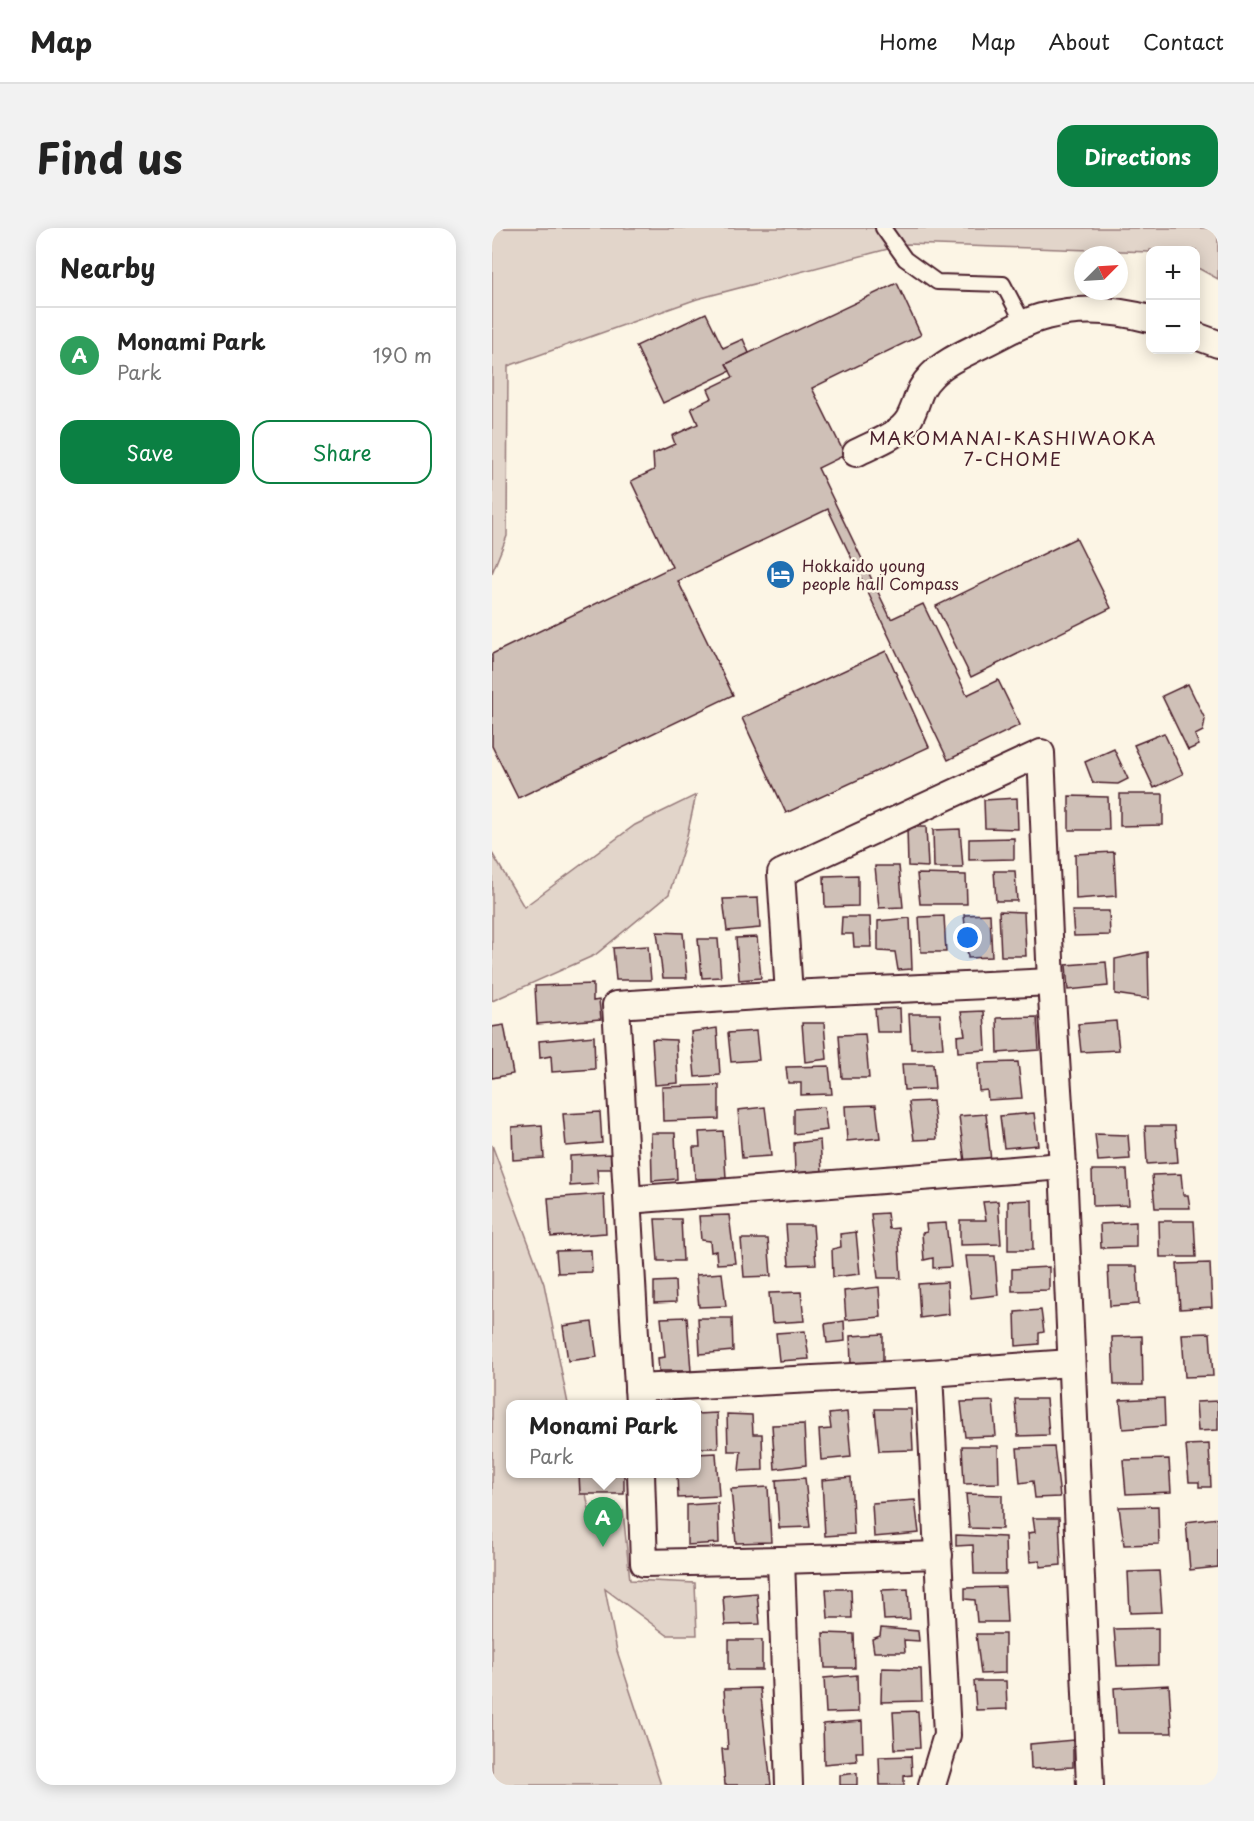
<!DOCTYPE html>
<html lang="en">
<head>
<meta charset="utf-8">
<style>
  body { margin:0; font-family:"Playpen Sans",sans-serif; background:#f2f2f2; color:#222 }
  .controls { position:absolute; right:18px; top:18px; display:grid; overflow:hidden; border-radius:12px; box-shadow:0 3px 15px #0003 }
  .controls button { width:54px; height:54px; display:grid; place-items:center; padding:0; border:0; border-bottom:2px solid #e0e0e0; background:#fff; color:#222; font:30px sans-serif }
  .compass { position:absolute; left:582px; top:18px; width:54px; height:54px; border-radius:50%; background:#fff; box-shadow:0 3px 15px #0003; rotate:66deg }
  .you { position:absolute; left:476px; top:710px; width:21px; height:21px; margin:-15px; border:4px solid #fff; border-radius:50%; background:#1a73e8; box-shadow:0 0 0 9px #1a73e833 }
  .badge { display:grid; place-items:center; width:39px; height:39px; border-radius:50%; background:#0b8043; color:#fff; font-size:20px; font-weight:700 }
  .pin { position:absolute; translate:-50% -50px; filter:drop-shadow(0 2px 3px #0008) }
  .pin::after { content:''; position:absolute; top:32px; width:21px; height:18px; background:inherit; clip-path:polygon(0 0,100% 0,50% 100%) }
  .popup { position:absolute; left:14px; top:1172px; width:195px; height:78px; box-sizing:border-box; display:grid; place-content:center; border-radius:12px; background:#fff; filter:drop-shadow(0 2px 4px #0005); font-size:20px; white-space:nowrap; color:#767676 }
  .popup b { font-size:22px; color:#222 }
  .popup::after { content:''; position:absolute; left:50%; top:100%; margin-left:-12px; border:12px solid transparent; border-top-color:#fff }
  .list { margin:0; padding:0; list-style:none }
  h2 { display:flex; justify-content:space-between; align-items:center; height:78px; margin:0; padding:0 24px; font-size:26px }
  h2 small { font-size:20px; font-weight:400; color:#767676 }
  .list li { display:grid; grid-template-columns:39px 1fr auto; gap:18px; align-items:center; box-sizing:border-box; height:96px; padding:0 24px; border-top:2px solid #e0e0e0 }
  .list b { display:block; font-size:22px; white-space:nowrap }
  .list p { margin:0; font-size:20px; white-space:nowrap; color:#767676 }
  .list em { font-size:20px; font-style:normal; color:#767676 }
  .actions { display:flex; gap:12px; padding:18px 24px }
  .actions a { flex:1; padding:14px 0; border:2px solid #0b8043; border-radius:18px; text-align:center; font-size:21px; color:#0b8043 }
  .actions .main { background:#0b8043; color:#fff }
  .map { position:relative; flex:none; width:726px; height:1557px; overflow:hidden; border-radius:18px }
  header { display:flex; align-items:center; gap:36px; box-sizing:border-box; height:84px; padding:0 30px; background:#fff; border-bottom:2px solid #e0e0e0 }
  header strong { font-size:28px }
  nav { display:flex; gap:33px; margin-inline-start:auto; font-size:21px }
  .intro { display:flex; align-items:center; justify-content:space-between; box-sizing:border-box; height:144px; padding:0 36px }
  h1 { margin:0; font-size:42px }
  .button { padding:15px 27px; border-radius:18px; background:#0b8043; color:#fff; font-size:21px; font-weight:700 }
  main { display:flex; gap:36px; padding:0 36px }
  aside { flex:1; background:#fff; border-radius:18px; box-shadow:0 3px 15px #0003 }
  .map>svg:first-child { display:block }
  .green { fill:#e2d5ca; stroke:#967a7a; stroke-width:1.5 }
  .building { fill:#cfc0b7; stroke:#4a1f2b; stroke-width:1.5 }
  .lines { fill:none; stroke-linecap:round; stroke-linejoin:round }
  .service-casing { stroke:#4a1f2b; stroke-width:18 }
  .minor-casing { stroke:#4a1f2b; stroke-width:30 }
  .service { stroke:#fcf5e5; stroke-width:14 }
  .minor { stroke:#fcf5e5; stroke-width:26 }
  .labels { text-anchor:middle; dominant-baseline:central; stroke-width:5; stroke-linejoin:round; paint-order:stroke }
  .poi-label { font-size:16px; fill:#4a1f2b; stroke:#fcf5e5; text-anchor:start }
  .neighbourhood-label { font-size:18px; letter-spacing:1.5px; fill:#4a1f2b; stroke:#fcf5e5 }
</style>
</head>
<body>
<header>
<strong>Map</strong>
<nav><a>Home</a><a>Map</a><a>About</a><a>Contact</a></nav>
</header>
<div class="intro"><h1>Find us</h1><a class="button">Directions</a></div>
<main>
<aside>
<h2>Nearby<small></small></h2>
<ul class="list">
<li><span class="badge" style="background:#2e9e5b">A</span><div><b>Monami Park</b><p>Park</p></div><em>190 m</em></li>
</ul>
<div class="actions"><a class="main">Save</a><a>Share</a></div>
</aside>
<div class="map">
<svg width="726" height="1557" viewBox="0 0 726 1557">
  <rect width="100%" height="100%" fill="#fcf5e5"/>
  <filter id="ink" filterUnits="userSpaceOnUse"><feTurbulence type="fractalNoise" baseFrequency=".0167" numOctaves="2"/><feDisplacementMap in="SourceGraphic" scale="12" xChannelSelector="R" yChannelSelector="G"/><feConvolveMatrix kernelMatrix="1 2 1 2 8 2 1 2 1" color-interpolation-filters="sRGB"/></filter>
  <g filter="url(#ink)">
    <!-- green -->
    <g class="green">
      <polygon points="0,0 726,0 726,51 704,39 704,22 658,22 658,24 415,16 205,71 16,138 15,308 0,345"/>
      <polygon points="204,567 194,612 177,666 103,727 0,773 0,625 32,679 143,597"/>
      <polygon points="0,917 52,1056 76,1176 18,1176 18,1246 90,1246 98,1286 131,1283 138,1352 203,1355 205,1407 175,1407 113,1361 125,1423 169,1557 0,1557"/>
    </g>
    <!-- building -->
    <g class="building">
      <polygon points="405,55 429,107 320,160 353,227 326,240 399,391 431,376 475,467 506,452 528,497 456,532 336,281 186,353 241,467 26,570 0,518 0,426 180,339 139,253 162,242 161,226 183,216 180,208 206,196 199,180 220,170 216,161 241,149 234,136"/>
      <polygon points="214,85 231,120 251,111 257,125 234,136 238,143 171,175 144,118"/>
      <polygon points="584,310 619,380 479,449 444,378"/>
      <polygon points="394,423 437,519 294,585 250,490"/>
      <polygon points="696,456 713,491 711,503 703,507 707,517 696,522 670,468"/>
      <polygon points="672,505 691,546 662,560 642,517"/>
      <polygon points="622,521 636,551 626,556 601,555 593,534"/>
      <polygon points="628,566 671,566 671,597 628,598"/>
      <polygon points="577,568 616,569 617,602 577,602"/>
      <polygon points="525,570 526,601 493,600 492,572"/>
      <polygon points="415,599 434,599 436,639 416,638"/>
      <polygon points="468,601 471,640 442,640 441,602"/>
      <polygon points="522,610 522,631 477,632 477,611"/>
      <polygon points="622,624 624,668 584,671 583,626"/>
      <polygon points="383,638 407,638 411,679 387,680"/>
      <polygon points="502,643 523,643 525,673 504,673"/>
      <polygon points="425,646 474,647 475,676 428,676"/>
      <polygon points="366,647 366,678 333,679 332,648"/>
      <polygon points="266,670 268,700 235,703 231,671"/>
      <polygon points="507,683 532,684 534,728 509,728"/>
      <polygon points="580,683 617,683 618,707 582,708"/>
      <polygon points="498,686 500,729 476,730 472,687"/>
      <polygon points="452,688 454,724 429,724 427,689"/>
      <polygon points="350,689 378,689 379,719 362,719 361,706 349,706"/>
      <polygon points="418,690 420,741 406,742 403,724 386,723 386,693"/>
      <polygon points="165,704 191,705 195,750 171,750"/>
      <polygon points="265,709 269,750 247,752 244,710"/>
      <polygon points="206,711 226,711 229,749 210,750"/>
      <polygon points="156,718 159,752 124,752 121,720"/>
      <polygon points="656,724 657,771 623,766 623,731"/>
      <polygon points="614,734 616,758 576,762 574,737"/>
      <polygon points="101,756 101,773 107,772 109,791 45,796 43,758"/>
      <polygon points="408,780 409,804 385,804 383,781"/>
      <polygon points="492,783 494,822 466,824 465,808 473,807 469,784"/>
      <polygon points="417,786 448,786 451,820 419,821"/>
      <polygon points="545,789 547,822 506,825 505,790"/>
      <polygon points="624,793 627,822 589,824 586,796"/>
      <polygon points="310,795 332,795 335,831 313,834"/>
      <polygon points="12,797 21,846 0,850 0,799"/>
      <polygon points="225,800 228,847 203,849 199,804"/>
      <polygon points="264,803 267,832 239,834 236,805"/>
      <polygon points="373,806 377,850 350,850 347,807"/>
      <polygon points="102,808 103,841 60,844 59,828 48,830 47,813"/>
      <polygon points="160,811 184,812 186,855 163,857"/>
      <polygon points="526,834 530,870 496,872 495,862 487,863 486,835"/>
      <polygon points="410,836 441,836 443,861 412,862"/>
      <polygon points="337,838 340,866 309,867 309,855 296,855 294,839"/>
      <polygon points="227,857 227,891 171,893 170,859"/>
      <polygon points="441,873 445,911 422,912 417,874"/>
      <polygon points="384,877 388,910 355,913 353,878"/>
      <polygon points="273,879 279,928 250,930 246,882"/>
      <polygon points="332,879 335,902 302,906 302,881"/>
      <polygon points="108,884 110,915 74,918 71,886"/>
      <polygon points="542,885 546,917 512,920 508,888"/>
      <polygon points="494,886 499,933 473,934 467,888"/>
      <polygon points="50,897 52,930 21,932 20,899"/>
      <polygon points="653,898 683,898 686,934 655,936"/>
      <polygon points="231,903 234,950 203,951 201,919 208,919 207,904"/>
      <polygon points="159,905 183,905 185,951 160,953"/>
      <polygon points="603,906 636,907 638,931 606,933"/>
      <polygon points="328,912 330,943 303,945 302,915"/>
      <polygon points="119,926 120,941 105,941 106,956 78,958 78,928"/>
      <polygon points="600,942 635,942 637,977 601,978"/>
      <polygon points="689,946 691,967 696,967 698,980 663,980 660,947"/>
      <polygon points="112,966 114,1005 59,1009 56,970"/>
      <polygon points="540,972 541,1022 516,1022 516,973"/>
      <polygon points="506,973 509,1016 468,1017 468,992 494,992 491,974"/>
      <polygon points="395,985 397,1001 406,1000 409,1050 386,1050 379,986"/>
      <polygon points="237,987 243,1035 225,1036 224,1023 219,1024 218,1013 209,1012 207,988"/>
      <polygon points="163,991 189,991 191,1033 166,1033"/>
      <polygon points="667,993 702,993 704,1029 668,1029"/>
      <polygon points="644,994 644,1019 609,1020 608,996"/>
      <polygon points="454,995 459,1039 441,1040 441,1030 432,1032 430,1005 435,1004 434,996"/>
      <polygon points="294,997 321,997 324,1036 297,1037"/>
      <polygon points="364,1004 368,1046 341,1049 340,1021 349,1019 348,1006"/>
      <polygon points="249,1011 276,1011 279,1048 252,1049"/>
      <polygon points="99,1022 100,1044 66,1045 64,1023"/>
      <polygon points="474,1028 503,1028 506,1067 479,1070"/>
      <polygon points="718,1035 720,1079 688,1081 685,1036"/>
      <polygon points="616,1038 645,1038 647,1076 618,1078"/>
      <polygon points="557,1039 557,1062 520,1063 520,1041"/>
      <polygon points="230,1045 234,1078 207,1079 204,1047"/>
      <polygon points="183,1053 184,1074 162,1075 162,1054"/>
      <polygon points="455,1054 457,1086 428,1090 426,1056"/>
      <polygon points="387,1059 389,1089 354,1092 352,1063"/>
      <polygon points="309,1064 312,1093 280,1095 277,1065"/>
      <polygon points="549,1082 552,1104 547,1105 547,1116 524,1118 523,1084"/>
      <polygon points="195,1089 199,1143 167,1143 166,1130 173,1129 169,1090"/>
      <polygon points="206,1090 240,1090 241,1123 208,1126"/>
      <polygon points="352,1093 353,1113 335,1115 333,1096"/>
      <polygon points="100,1094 105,1129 76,1133 71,1098"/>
      <polygon points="313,1103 317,1131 287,1133 284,1105"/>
      <polygon points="718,1105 721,1148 693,1149 690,1106"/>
      <polygon points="391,1106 391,1136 359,1137 358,1108"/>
      <polygon points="650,1108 651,1157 622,1157 620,1109"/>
      <polygon points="672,1170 673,1198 631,1201 628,1172"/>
      <polygon points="523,1171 554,1171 557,1207 526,1208"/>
      <polygon points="501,1173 504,1208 473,1209 469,1174"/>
      <polygon points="726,1173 726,1202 706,1203 704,1174"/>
      <polygon points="383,1181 419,1181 421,1222 387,1223"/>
      <polygon points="355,1184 359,1229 329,1232 327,1202 339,1201 337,1186"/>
      <polygon points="225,1185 226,1220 204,1220 204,1186"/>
      <polygon points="235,1186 260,1187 261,1206 270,1206 271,1242 247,1243 249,1223 236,1223"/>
      <polygon points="312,1196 314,1237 283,1241 280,1197"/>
      <polygon points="717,1216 719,1259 707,1259 707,1254 697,1254 694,1217"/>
      <polygon points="470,1218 506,1218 507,1255 472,1256"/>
      <polygon points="562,1219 568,1269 543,1270 541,1253 528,1255 525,1220"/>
      <polygon points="224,1225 227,1268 186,1270 185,1246 204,1246 204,1226"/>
      <polygon points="677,1231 679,1264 634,1266 631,1232"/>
      <polygon points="87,1246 132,1246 132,1266 88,1266"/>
      <polygon points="359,1249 362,1306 333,1308 330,1252"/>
      <polygon points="313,1250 318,1299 287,1300 284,1252"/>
      <polygon points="276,1259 279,1314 244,1315 239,1261"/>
      <polygon points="474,1266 510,1267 510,1301 477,1300"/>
      <polygon points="423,1272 427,1305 382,1309 380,1275"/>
      <polygon points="226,1275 227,1315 195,1317 195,1277"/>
      <polygon points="666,1278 667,1316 632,1317 627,1279"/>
      <polygon points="541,1290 567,1290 569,1337 548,1339 548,1333 538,1334 536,1305 543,1304"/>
      <polygon points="726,1290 726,1339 698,1342 694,1294"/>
      <polygon points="464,1307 513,1309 514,1346 482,1346 481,1317 464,1318"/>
      <polygon points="667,1343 670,1384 638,1385 636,1344"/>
      <polygon points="513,1359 515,1394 485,1394 483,1372 473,1371 473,1360"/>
      <polygon points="334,1361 359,1361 360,1390 336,1390"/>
      <polygon points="416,1361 418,1391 392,1392 390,1362"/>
      <polygon points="265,1365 268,1396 233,1397 231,1368"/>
      <polygon points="389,1400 426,1403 427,1413 412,1412 413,1424 382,1424 380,1411 388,1408"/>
      <polygon points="666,1400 666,1437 625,1438 622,1401"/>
      <polygon points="331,1405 362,1406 363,1440 333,1440"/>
      <polygon points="484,1406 513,1406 513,1445 489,1446"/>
      <rect x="237" y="1412" width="33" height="30"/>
      <polygon points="390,1440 429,1441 430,1473 389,1474"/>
      <polygon points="365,1447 366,1484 334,1485 332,1450"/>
      <polygon points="482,1453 514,1453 515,1481 484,1482"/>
      <polygon points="677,1457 680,1505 625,1505 622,1460"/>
      <polygon points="268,1460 279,1557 233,1557 230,1521 236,1521 232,1461"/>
      <polygon points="426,1483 428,1520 403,1521 401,1484"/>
      <polygon points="370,1493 371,1524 364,1524 365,1533 332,1536 331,1496"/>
      <polygon points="581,1512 581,1539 539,1541 538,1516"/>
      <polygon points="419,1528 420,1547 412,1548 412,1557 388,1557 387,1529"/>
      <polygon points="365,1545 365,1557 348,1557 348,1547"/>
    </g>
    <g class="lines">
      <defs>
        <polyline id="service" points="391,0 413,31 445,54 511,56 532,96"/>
        <g id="minor">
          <polyline points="704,108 726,116"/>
          <path d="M364,225C381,216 407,208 417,191C427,173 424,163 440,147C454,133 474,125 491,116C512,106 532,93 554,88C588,79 625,82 658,91"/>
          <polyline points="297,766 559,754"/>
          <polyline points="136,972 571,938"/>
          <polyline points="146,1160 437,1145"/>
          <polyline points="147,1176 124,777 297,766 289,645 549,525 559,754 571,938 598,1557"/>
          <polyline points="149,1246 152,1335 289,1332 297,1557"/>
          <polyline points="289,1332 447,1327"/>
          <polyline points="440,1557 455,1507 437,1145 579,1135"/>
        </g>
      </defs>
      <!-- service casing -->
      <use href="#service" class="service-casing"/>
      <!-- minor casing -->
      <use href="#minor" class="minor-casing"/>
      <!-- service -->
      <use href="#service" class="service"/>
      <!-- minor -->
      <use href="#minor" class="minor"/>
    </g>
  </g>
  <!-- icons -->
  <defs>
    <symbol id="hotel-disc" viewBox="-11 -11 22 22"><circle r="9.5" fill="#1f6fb2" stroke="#fcf5e5"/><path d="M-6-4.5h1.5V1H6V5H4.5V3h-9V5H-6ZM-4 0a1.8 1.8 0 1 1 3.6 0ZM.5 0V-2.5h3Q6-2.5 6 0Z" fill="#fff"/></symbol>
  </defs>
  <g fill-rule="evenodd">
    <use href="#hotel-disc" x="272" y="330" width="33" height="33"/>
  </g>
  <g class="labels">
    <!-- poi labels -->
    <g class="poi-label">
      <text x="310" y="337">Hokkaido young<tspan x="310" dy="18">people hall Compass</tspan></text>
    </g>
    <!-- neighbourhood labels -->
    <g class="neighbourhood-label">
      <text x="521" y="209">MAKOMANAI-KASHIWAOKA<tspan x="521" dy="21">7-CHOME</tspan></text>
    </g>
  </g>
</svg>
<div class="controls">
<button>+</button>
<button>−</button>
</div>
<svg class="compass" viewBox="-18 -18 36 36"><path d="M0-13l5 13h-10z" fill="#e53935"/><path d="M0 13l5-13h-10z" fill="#767676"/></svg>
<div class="you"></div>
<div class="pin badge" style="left:111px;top:1319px;background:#2e9e5b">A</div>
<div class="popup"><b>Monami Park</b>Park</div>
</div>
</main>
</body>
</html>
